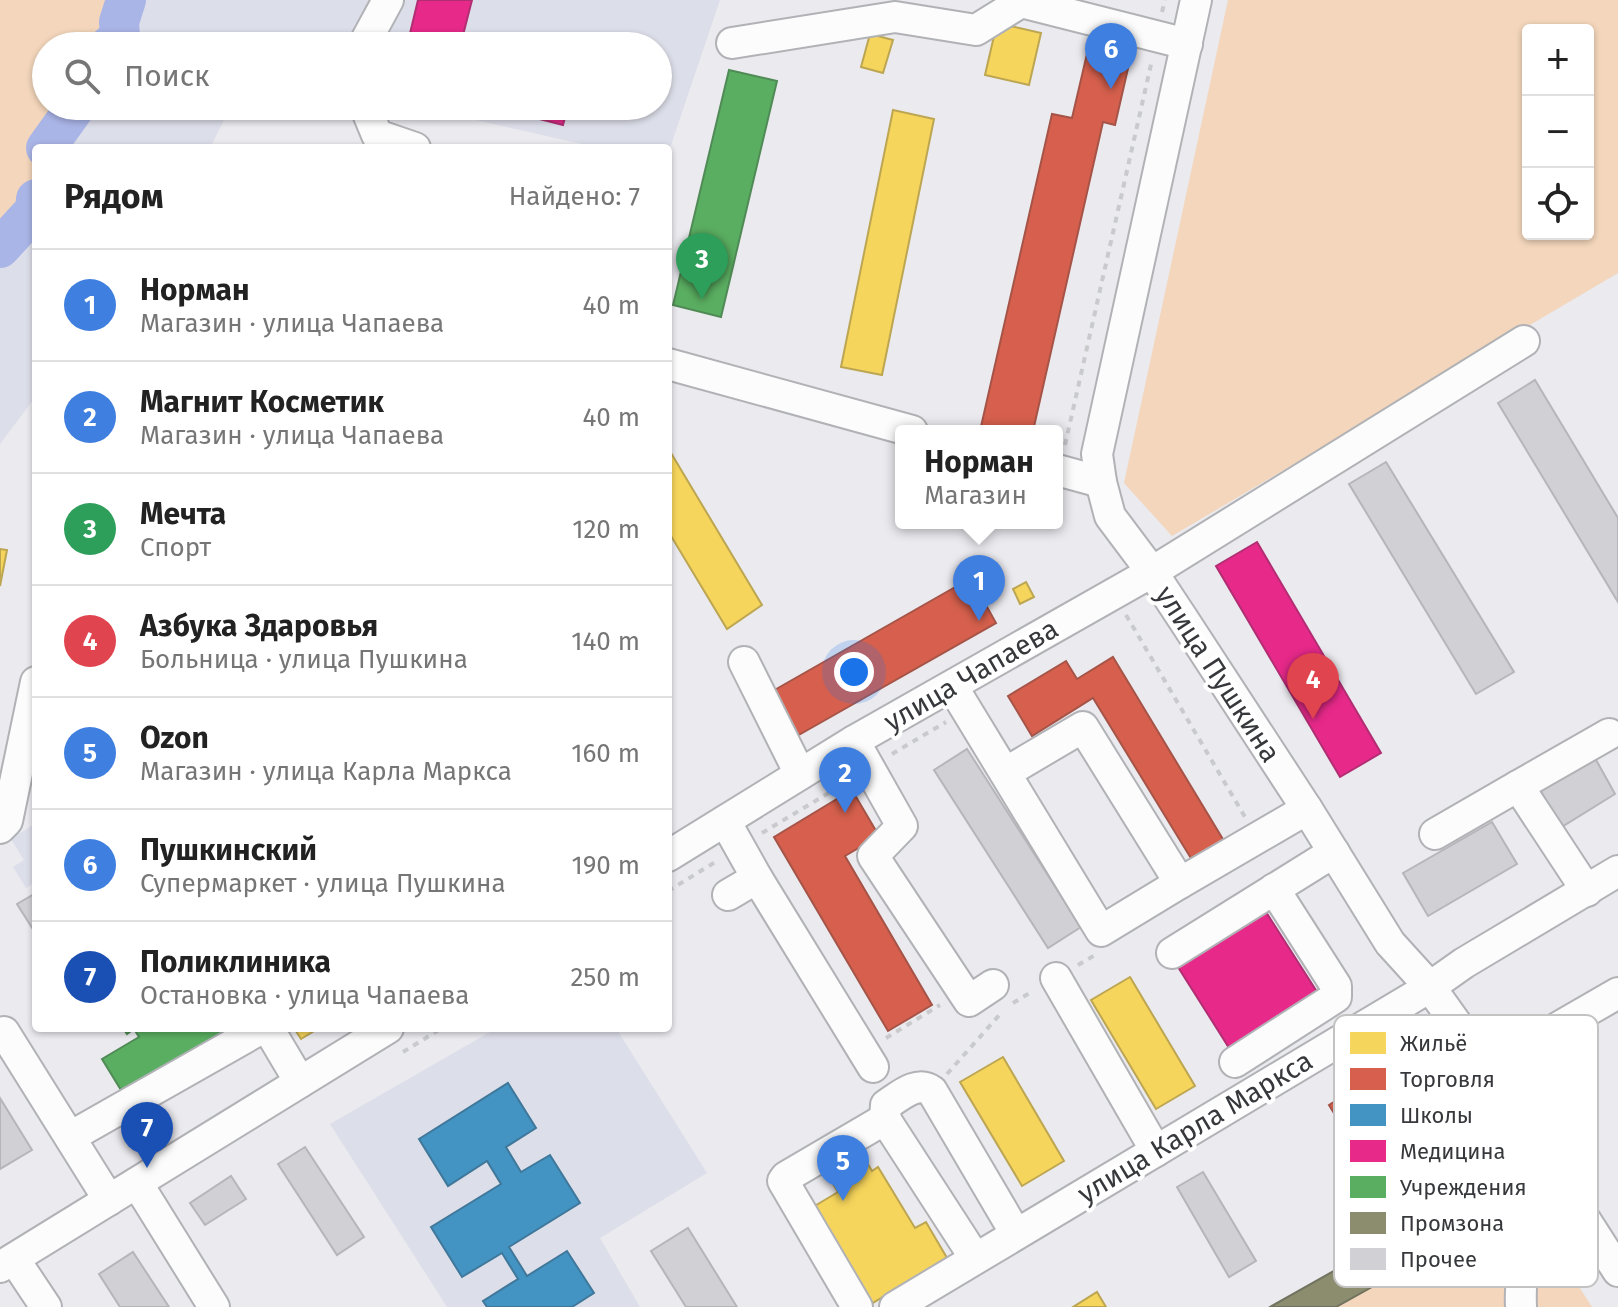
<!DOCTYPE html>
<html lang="ru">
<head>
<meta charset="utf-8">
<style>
  body { margin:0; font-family:"Fira Sans",sans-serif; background:#f6f6f6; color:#222 }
  .controls { position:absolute; right:24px; top:24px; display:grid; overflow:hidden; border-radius:8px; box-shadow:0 2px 6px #0004 }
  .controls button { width:72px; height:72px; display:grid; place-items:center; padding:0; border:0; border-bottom:2px solid #e0e0e0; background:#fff; color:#222; font:40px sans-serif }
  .you { position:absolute; left:854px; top:672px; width:28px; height:28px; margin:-20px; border:6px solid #fff; border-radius:50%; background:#1a73e8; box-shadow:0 0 0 12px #1a73e833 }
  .badge { display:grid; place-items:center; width:52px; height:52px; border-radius:50%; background:#76767b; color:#fff; font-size:26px; font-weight:700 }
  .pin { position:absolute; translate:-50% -66px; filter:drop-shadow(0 2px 4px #0008) }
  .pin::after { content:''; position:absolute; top:42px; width:28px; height:24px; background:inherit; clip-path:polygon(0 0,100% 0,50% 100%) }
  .popup { position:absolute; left:895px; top:425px; width:168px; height:104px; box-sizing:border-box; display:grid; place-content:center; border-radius:8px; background:#fff; filter:drop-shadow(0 2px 6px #0005); font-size:26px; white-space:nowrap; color:#767676 }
  .popup b { font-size:30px; color:#222 }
  .popup::after { content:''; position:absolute; left:50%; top:100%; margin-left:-16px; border:16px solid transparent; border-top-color:#fff }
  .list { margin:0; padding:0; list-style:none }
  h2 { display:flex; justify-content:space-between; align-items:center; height:104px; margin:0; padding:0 32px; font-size:34px }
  h2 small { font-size:26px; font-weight:400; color:#767676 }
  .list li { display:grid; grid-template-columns:52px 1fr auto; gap:24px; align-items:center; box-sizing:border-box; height:112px; padding:0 32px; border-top:2px solid #e0e0e0 }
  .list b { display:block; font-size:30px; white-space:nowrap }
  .list p { margin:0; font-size:26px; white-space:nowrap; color:#767676 }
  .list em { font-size:26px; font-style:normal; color:#767676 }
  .icon { flex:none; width:44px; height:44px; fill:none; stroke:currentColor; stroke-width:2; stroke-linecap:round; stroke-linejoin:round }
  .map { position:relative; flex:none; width:1618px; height:1307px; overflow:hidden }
  .search { position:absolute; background:#fff; box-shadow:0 2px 6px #0004; left:32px; top:32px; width:640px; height:88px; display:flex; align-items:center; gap:20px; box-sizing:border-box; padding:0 28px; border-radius:44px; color:#767676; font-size:30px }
  .panel { position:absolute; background:#fff; box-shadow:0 2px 6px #0004; left:32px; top:144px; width:640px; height:888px; border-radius:8px }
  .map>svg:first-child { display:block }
  .built { fill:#dcdee9 }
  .green { fill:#f3d6bb; fill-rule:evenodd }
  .homes { fill:#f6d55c; stroke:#bda652; stroke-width:2 }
  .shops { fill:#d6604d; stroke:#a65448; stroke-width:2 }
  .schools { fill:#4393c3; stroke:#3f789a; stroke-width:2 }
  .health { fill:#e7298a; stroke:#b22e73; stroke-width:2 }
  .public { fill:#5aae61; stroke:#508b56; stroke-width:2 }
  .industry { fill:#8c8c6e; stroke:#72735f; stroke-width:2 }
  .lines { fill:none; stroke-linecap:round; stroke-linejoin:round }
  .river { stroke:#aab5e7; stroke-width:40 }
  .building { fill:#d1d1d5; stroke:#b6b6ba; stroke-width:2 }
  .minor-casing { stroke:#b1b2b6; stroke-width:34 }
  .path { stroke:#c9cacc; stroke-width:4; stroke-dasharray:6 6; stroke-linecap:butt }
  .minor { stroke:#fcfcfd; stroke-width:30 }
  .labels { text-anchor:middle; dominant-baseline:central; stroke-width:8; stroke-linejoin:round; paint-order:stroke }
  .street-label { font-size:28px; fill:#37383c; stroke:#fff }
  .key { fill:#fff; stroke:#c3c3c4; stroke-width:2 }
  .key-label { font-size:22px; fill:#37383c }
</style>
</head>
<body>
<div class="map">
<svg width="1618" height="1307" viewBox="0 0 1618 1307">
  <rect width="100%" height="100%" fill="#eaeaef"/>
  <!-- built -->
  <g class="built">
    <polygon points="126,0 381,0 354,46 109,46 120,37 119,22"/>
    <polygon points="394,0 720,0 668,154 668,148 599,148 415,106 658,106 658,46 370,46"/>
    <polygon points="76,106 231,106 210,148 46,148"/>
    <polygon points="36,199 36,396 0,444 0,248 35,210"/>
    <polygon points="36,823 36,882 26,888 13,867 24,860 11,839"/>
    <polygon points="497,1028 616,1028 707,1173 600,1238 640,1307 447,1307 330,1124"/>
  </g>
  <!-- green -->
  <g class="green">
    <polygon points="0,0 126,0 119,22 120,37 109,46 46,46 46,106 76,106 46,148 36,148 35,210 0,248"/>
    <path d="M1228,0H1618V273L1172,536L1124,483ZM1528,30H1588V234H1528Z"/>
    <polygon points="1526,1204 1592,1307 1336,1307 1501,1215"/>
  </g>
  <!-- homes -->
  <g class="homes">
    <polygon points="997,23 1041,33 1029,85 985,75"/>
    <polygon points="870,34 893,40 883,73 861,67"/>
    <polygon points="893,110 934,119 882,375 841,367"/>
    <polygon points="668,448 762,605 727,629 668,531"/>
    <polygon points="0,549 7,550 0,586"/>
    <polygon points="1026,582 1034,597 1020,604 1013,589"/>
    <polygon points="1130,977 1195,1086 1156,1109 1091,1000"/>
    <polygon points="294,1028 319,1028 301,1039"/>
    <polygon points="1003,1057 1064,1161 1022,1186 960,1082"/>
    <polygon points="861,1152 872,1171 878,1167 915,1228 926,1222 947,1258 871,1304 813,1207 838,1192 826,1172"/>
    <polygon points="1097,1292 1106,1307 1073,1307"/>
  </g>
  <!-- shops -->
  <g class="shops">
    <polygon points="1090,41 1132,51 1115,125 1103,122 1033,431 980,431 1052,114 1072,118"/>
    <polygon points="971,578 996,623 797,736 771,692"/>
    <polygon points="1113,657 1224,841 1192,860 1093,698 1032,736 1008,696 1066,661 1077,679"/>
    <polygon points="852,790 879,836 845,856 932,1005 888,1031 774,837"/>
    <polygon points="1381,1072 1425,1142 1372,1175 1329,1105"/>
  </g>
  <!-- schools -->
  <polygon class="schools" points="508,1083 536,1128 506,1147 521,1172 550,1155 580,1203 509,1247 527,1276 567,1251 594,1293 572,1307 487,1307 483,1301 518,1279 502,1253 462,1277 431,1227 501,1184 487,1161 448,1186 419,1139"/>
  <!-- health -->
  <g class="health">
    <polygon points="418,0 472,0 462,39 492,46 407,46"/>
    <polygon points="489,106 568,106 563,125"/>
    <polygon points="1257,542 1381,753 1340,777 1216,566"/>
    <polygon points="1266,912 1319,995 1231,1051 1178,967"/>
  </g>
  <!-- public -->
  <g class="public">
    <polygon points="729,70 777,81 721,317 673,305"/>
    <polygon points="123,1028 224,1028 231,1040 129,1103 102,1059 139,1037 134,1029 127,1034"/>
  </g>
  <!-- industry -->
  <polygon class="industry" points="1481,1179 1501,1215 1336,1307 1270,1307 1339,1268 1335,1260"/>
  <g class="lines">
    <!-- river -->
    <g class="river">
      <polyline points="109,46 120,37 119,22 126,0"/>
      <polyline points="46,148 76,106"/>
      <polyline points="0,248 35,210 36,199"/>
    </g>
  </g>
  <!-- building -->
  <g class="building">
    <polygon points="1535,380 1618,518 1618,602 1498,403"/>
    <polygon points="1386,462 1514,672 1476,694 1349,484"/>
    <polygon points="967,749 1081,927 1048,948 934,770"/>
    <polygon points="1595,758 1615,794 1560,828 1541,791"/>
    <polygon points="1492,822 1517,864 1428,916 1403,873"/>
    <polygon points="36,893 36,934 17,904"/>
    <polygon points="0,1098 32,1150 0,1169"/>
    <polygon points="305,1147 364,1237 337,1255 278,1164"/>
    <polygon points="1203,1172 1256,1261 1229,1277 1177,1187"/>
    <polygon points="231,1176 246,1199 205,1225 190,1203"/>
    <polygon points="688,1228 737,1307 686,1307 651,1251"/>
    <polygon points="133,1252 169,1307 120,1307 99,1274"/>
  </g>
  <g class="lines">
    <defs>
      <g id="minor">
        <polyline points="1196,0 1097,454 1101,482 1110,516 1152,572 1185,622 1307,809 1390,943 1430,987 1488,1068 1618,1271"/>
        <polyline points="732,43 895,17 976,30 1021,2 1187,44"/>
        <polyline points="363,46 388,0"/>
        <polyline points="365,106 377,135 415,148"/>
        <polyline points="668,364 912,431"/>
        <polyline points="1057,470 1101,482"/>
        <polyline points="744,662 800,774"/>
        <polyline points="952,686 1101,931 1180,883 1083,727 1005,773"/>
        <polyline points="854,741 902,826 873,856 969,1001 993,985"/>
        <polyline points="1518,786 1609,734"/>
        <polyline points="725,821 757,878 728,895"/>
        <polyline points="0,828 7,821 36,682"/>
        <polyline points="1435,834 1518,786 1587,891"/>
        <polyline points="668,856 854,741 1152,572 1524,341"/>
        <polyline points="757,878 873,1067"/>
        <polyline points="1180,883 1307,809"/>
        <polyline points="1172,953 1334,852"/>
        <polyline points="1056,978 1156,1151"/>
        <polyline points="268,1028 300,1082"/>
        <polyline points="0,1035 4,1032 109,1200"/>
        <polyline points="1235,1062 1336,997 1336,986 1274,889"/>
        <polyline points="1488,1068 1618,993"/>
        <path d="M885,1119L886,1105C900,1096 917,1080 932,1091L1016,1234"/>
        <polyline points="70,1137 262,1028"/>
        <polyline points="137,1183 214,1307"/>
        <polyline points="14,1259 46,1307"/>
        <polyline points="0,1267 388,1028"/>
        <polyline points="857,1307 783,1181 786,1177 885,1119 975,1258"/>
        <polyline points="895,1307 1430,987 1464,963 1618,871"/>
        <path d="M1521,1307C1520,1284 1522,1257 1535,1238C1545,1224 1562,1214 1575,1203"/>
      </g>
    </defs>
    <!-- minor casing -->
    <use href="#minor" class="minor-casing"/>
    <!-- path -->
    <g class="path">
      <polyline points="1162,12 1165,0"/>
      <polyline points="1065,445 1152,60"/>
      <polyline points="1126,615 1245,817"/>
      <polyline points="892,754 946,722"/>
      <polyline points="762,833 847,782"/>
      <polyline points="668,891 717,861"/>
      <polyline points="1078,965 1095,955"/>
      <polyline points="1013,1003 1033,991"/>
      <polyline points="886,1038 940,1005"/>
      <polyline points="403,1052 442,1028"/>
      <polyline points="947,1074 1002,1012"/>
    </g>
    <!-- minor -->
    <use href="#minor" class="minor"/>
  </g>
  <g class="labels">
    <!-- street labels -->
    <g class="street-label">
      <text transform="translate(1218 674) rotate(57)">улица Пушкина</text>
      <text transform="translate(971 675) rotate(-30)">улица Чапаева</text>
      <text transform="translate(1195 1127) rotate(-31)">улица Карла Маркса</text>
    </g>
  </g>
  <!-- legend -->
  <rect x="1334" y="1015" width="264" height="272" rx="12" class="key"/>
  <rect x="1350" y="1032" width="36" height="22" fill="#f6d55c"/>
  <rect x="1350" y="1068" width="36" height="22" fill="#d6604d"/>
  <rect x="1350" y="1104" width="36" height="22" fill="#4393c3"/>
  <rect x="1350" y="1140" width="36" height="22" fill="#e7298a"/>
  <rect x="1350" y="1176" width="36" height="22" fill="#5aae61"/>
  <rect x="1350" y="1212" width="36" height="22" fill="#8c8c6e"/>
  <rect x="1350" y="1248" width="36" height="22" fill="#d1d1d5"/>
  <g class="key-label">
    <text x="1400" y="1051">Жильё</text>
    <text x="1400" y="1087">Торговля</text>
    <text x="1400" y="1123">Школы</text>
    <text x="1400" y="1159">Медицина</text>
    <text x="1400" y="1195">Учреждения</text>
    <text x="1400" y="1231">Промзона</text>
    <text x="1400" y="1267">Прочее</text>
  </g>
</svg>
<div class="controls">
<button>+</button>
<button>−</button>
<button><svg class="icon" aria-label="locate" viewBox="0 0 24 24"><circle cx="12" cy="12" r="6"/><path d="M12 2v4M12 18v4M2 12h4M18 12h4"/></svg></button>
</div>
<div class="you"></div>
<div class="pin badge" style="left:979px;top:621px;background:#3f7fe0">1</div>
<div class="popup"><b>Норман</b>Магазин</div>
<div class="pin badge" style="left:845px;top:813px;background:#3f7fe0">2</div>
<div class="pin badge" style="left:702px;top:299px;background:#2e9e5b">3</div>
<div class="pin badge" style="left:1313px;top:719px;background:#e0444e">4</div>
<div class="pin badge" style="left:843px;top:1201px;background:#3f7fe0">5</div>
<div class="pin badge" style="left:1111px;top:89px;background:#3f7fe0">6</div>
<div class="pin badge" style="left:147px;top:1168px;background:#1a4fb4">7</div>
<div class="search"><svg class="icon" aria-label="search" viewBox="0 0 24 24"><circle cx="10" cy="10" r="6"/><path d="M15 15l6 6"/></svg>Поиск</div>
<section class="panel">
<h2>Рядом<small>Найдено: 7</small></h2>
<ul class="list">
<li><span class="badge" style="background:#3f7fe0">1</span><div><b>Норман</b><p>Магазин · улица Чапаева</p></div><em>40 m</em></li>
<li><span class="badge" style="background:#3f7fe0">2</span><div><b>Магнит Косметик</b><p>Магазин · улица Чапаева</p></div><em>40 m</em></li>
<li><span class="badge" style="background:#2e9e5b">3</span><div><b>Мечта</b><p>Спорт</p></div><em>120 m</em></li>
<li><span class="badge" style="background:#e0444e">4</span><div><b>Азбука Здаровья</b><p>Больница · улица Пушкина</p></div><em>140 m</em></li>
<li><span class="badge" style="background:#3f7fe0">5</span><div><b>Ozon</b><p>Магазин · улица Карла Маркса</p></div><em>160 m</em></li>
<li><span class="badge" style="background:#3f7fe0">6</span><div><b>Пушкинский</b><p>Супермаркет · улица Пушкина</p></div><em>190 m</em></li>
<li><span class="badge" style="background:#1a4fb4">7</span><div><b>Поликлиника</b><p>Остановка · улица Чапаева</p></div><em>250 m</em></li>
</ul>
</section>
</div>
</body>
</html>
